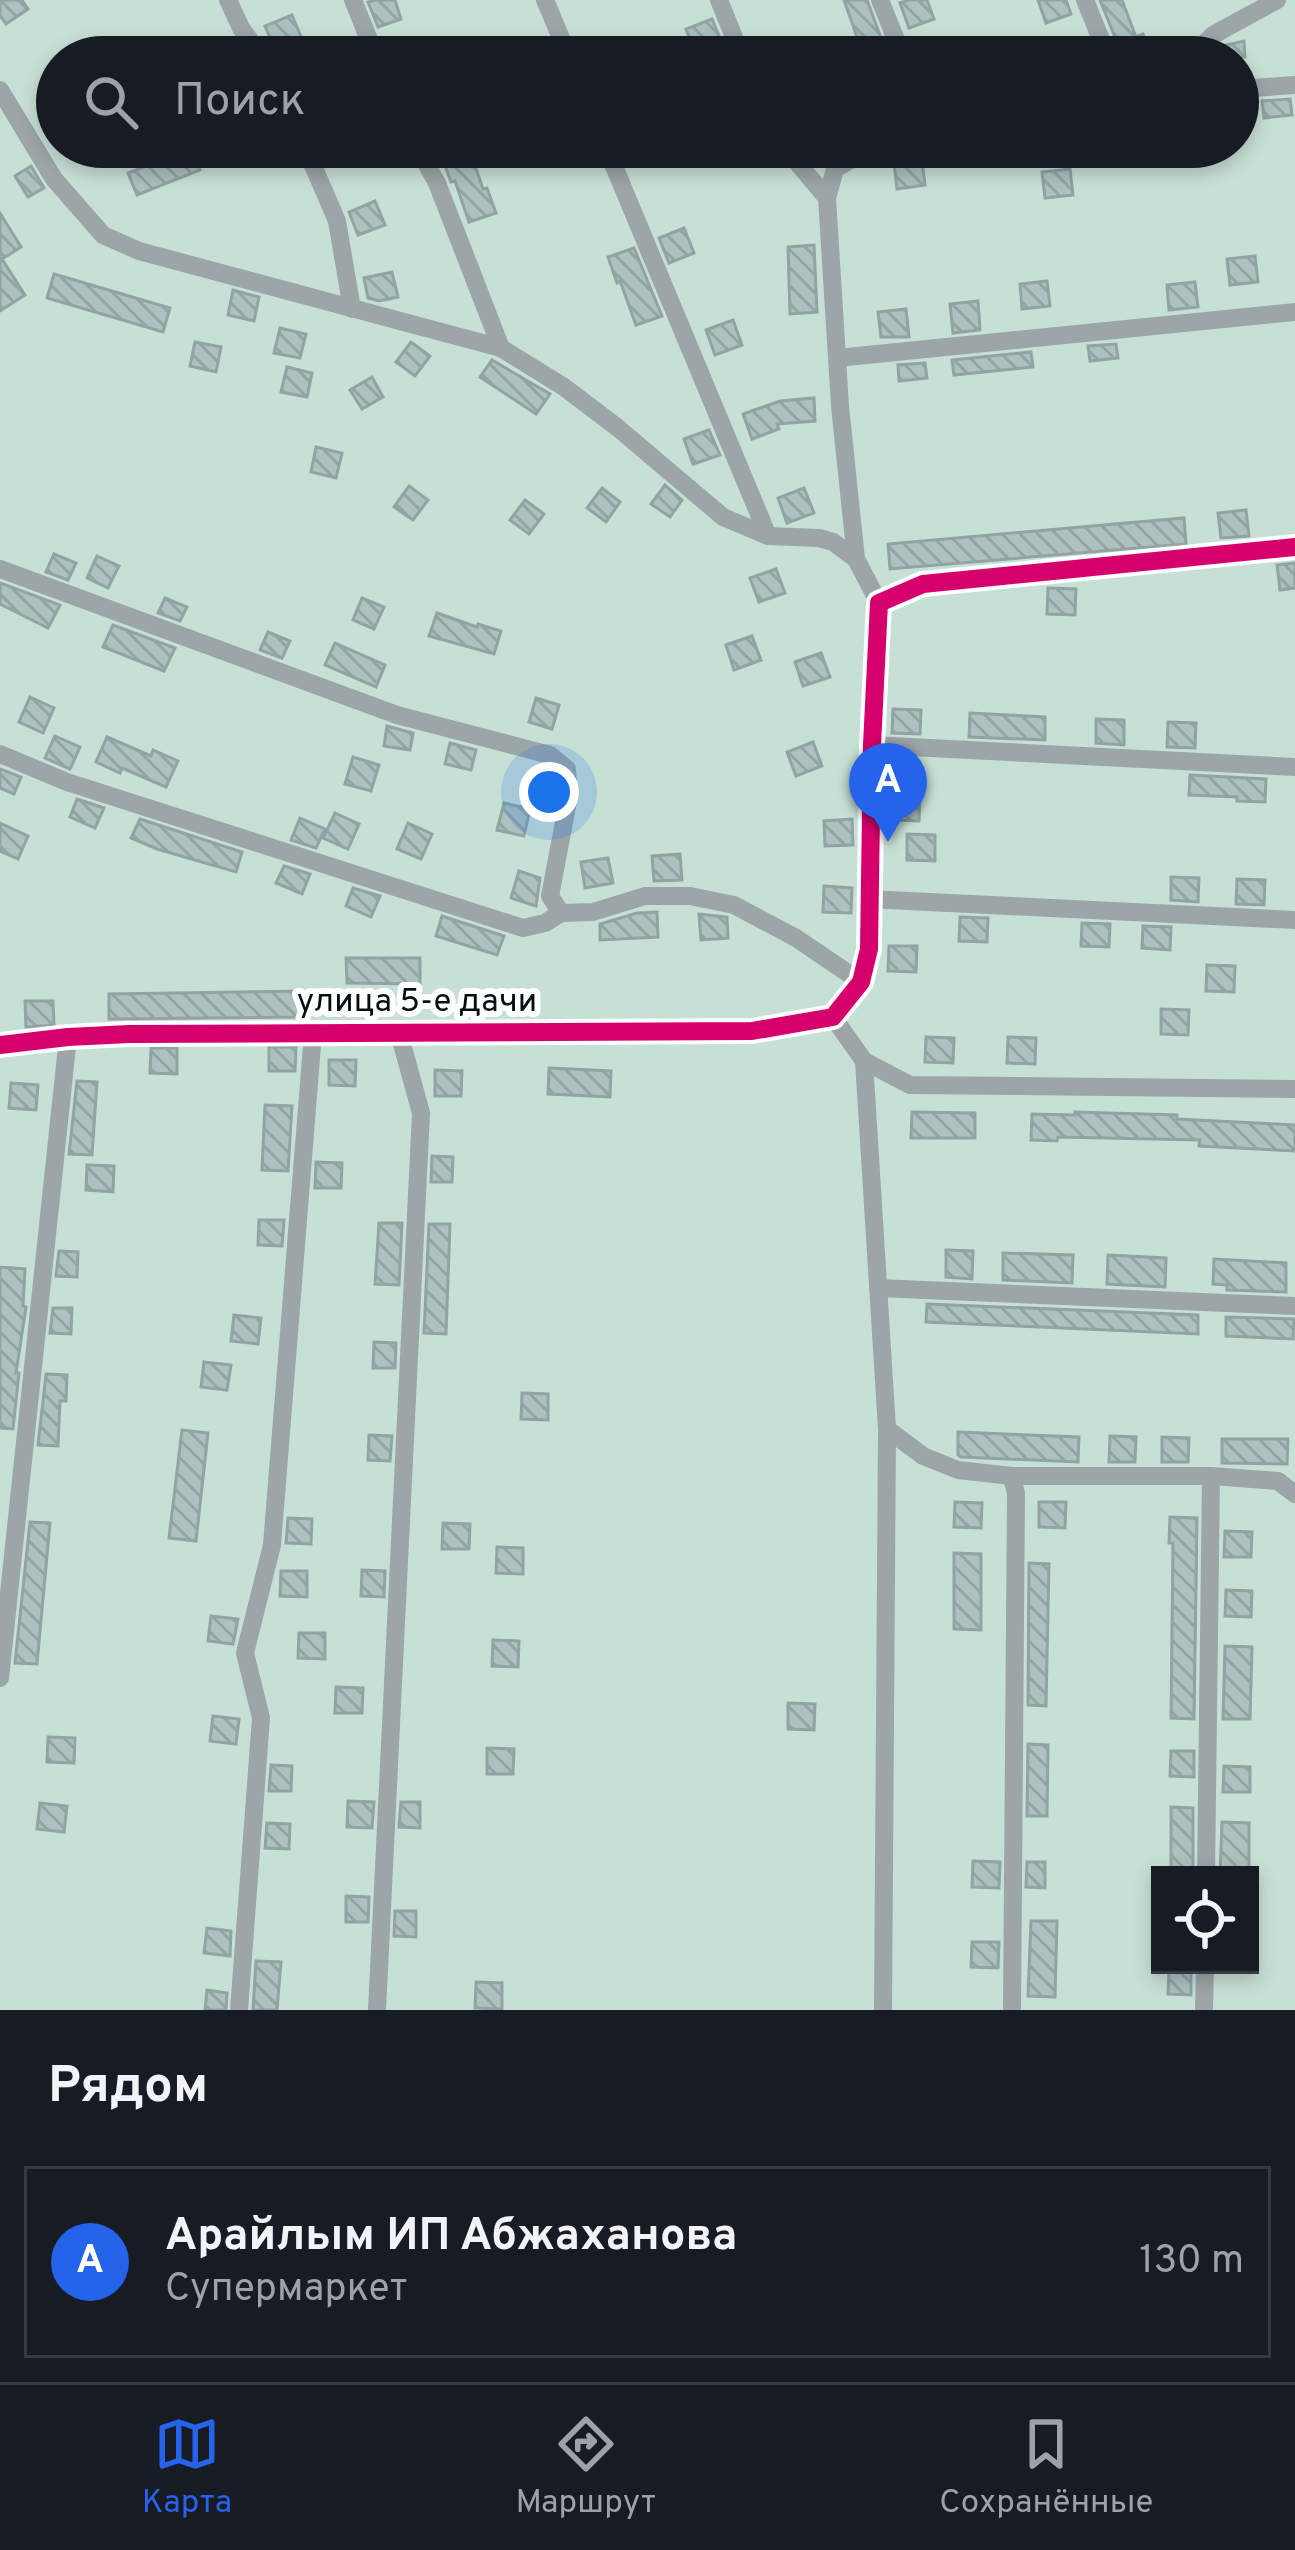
<!DOCTYPE html>
<html lang="ru">
<head>
<meta charset="utf-8">
<style>
  body { margin:0; font-family:Overpass,sans-serif; background:#20242c; color:#f1f3f6 }
  .controls { position:absolute; right:36px; bottom:36px; display:grid; overflow:hidden; border-radius:0px; box-shadow:0 6px 18px #0003 }
  .controls button { width:108px; height:108px; display:grid; place-items:center; padding:0; border:0; border-bottom:3px solid #363941; background:#171b24; color:#f1f3f6; font:60px sans-serif }
  .you { position:absolute; left:549px; top:792px; width:42px; height:42px; margin:-30px; border:9px solid #fff; border-radius:50%; background:#1a73e8; box-shadow:0 0 0 18px #1a73e833 }
  .badge { display:grid; place-items:center; width:78px; height:78px; border-radius:50%; background:#2563eb; color:#fff; font-size:39px; font-weight:700 }
  .pin { position:absolute; translate:-50% -99px; filter:drop-shadow(0 3px 6px #0008) }
  .pin::after { content:''; position:absolute; top:63px; width:42px; height:36px; background:inherit; clip-path:polygon(0 0,100% 0,50% 100%) }
  .list { margin:0; padding:0; list-style:none }
  h2 { display:flex; justify-content:space-between; align-items:center; height:156px; margin:0; padding:0 48px; font-size:51px }
  h2 small { font-size:39px; font-weight:400; color:#9ea1a6 }
  .list li { display:grid; grid-template-columns:78px 1fr auto; gap:36px; align-items:center; box-sizing:border-box; height:192px; margin:0 24px 24px; padding:0 24px; border:3px solid #363941; border-radius:0px }
  .list b { display:block; font-size:45px; white-space:nowrap }
  .list p { margin:0; font-size:39px; white-space:nowrap; color:#9ea1a6 }
  .list em { font-size:39px; font-style:normal; color:#9ea1a6 }
  .icon { flex:none; width:66px; height:66px; fill:none; stroke:currentColor; stroke-width:2; stroke-linecap:round; stroke-linejoin:round }
  .map { position:relative; flex:none; width:1295px; height:2010px; overflow:hidden }
  .search { position:absolute; background:#171b24; box-shadow:0 6px 18px #0003; left:36px; right:36px; top:36px; height:132px; display:flex; align-items:center; gap:30px; box-sizing:border-box; padding:0 42px; border-radius:66px; color:#9ea1a6; font-size:45px }
  .sheet { height:372px; background:#171b24 }
  nav { display:flex; justify-content:space-around; align-items:center; box-sizing:border-box; height:168px; border-top:3px solid #363941; background:#171b24; font-size:33px; color:#9ea1a6 }
  nav a { display:grid; justify-items:center; gap:6px }
  nav .on { color:#2563eb }
  .map>svg:first-child { display:block }
  .garden { fill:#c7e0d5; fill-rule:evenodd }
  .building { fill:url(#building-back-hatch); stroke:#91a3a3; stroke-width:3 }
  .lines { fill:none; stroke-linecap:round; stroke-linejoin:round }
  .minor { stroke:#9ca5a7; stroke-width:18 }
  .cycleway-casing { stroke:#fff; stroke-width:26 }
  .cycleway { stroke:#d6006c; stroke-width:18 }
  .labels { text-anchor:middle; dominant-baseline:central; stroke-width:12; stroke-linejoin:round; paint-order:stroke }
  .street-label { font-size:33px; fill:#010e10; stroke:#fff }
</style>
</head>
<body>
<div class="map">
<svg width="1295" height="2010" viewBox="0 0 1295 2010">
  <defs>
    <pattern id="building-back-hatch" width="6" height="6" patternUnits="userSpaceOnUse" patternTransform="scale(3)"><rect width="6" height="6" fill="#adc1bf"/><path d="M-1 5l2 2M0 0l6 6M5-1l2 2" fill="none" stroke="#93a5a3"/></pattern>
  </defs>
  <rect width="100%" height="100%" fill="#cde6e8"/>
  <!-- garden -->
  <path class="garden" d="M0,0H1295V2010H0ZM57,57H1238V147H57ZM1160,1875H1250V1965H1160Z"/>
  <!-- building -->
  <g class="building">
    <polygon points="0,0 22,0 28,9 6,24 0,15"/>
    <polygon points="375,0 395,0 401,19 378,27 368,2"/>
    <polygon points="844,0 867,0 888,57 864,57"/>
    <polygon points="908,0 927,0 934,19 909,28 900,3"/>
    <polygon points="1038,0 1066,0 1071,14 1046,23"/>
    <polygon points="1100,0 1122,0 1136,37 1143,34 1151,57 1123,57"/>
    <polygon points="292,15 302,39 275,50 265,26"/>
    <polygon points="712,19 722,43 696,54 686,29"/>
    <polygon points="777,40 784,57 755,57 754,49"/>
    <polygon points="1244,41 1245,57 1217,57 1216,51 1221,46"/>
    <polygon points="1290,99 1292,115 1264,118 1262,101"/>
    <polygon points="192,148 200,170 137,195 128,173"/>
    <polygon points="469,148 483,189 487,188 496,213 469,222 455,181 451,182 442,157"/>
    <polygon points="922,160 925,185 897,189 894,163"/>
    <polygon points="31,166 44,188 28,197 15,176"/>
    <polygon points="1070,169 1073,195 1045,198 1042,172"/>
    <polygon points="375,201 385,225 358,235 349,212"/>
    <polygon points="0,213 21,247 2,259 25,295 0,311"/>
    <polygon points="684,228 694,253 669,263 659,238"/>
    <polygon points="814,245 817,312 790,314 788,247"/>
    <polygon points="634,248 662,316 636,325 620,281 617,283 608,257"/>
    <polygon points="1255,256 1258,282 1230,285 1227,259"/>
    <polygon points="392,272 398,297 379,301 368,298 364,278"/>
    <polygon points="54,274 170,308 163,332 47,298"/>
    <polygon points="1047,281 1050,306 1022,309 1020,284"/>
    <polygon points="1195,282 1198,307 1169,310 1167,285"/>
    <polygon points="233,290 259,297 254,321 228,315"/>
    <polygon points="978,301 980,330 953,333 950,304"/>
    <polygon points="906,309 909,337 881,337 878,312"/>
    <polygon points="733,320 742,345 715,355 706,330"/>
    <polygon points="280,328 306,334 300,358 274,353"/>
    <polygon points="195,342 221,347 216,372 190,366"/>
    <polygon points="411,342 430,356 415,376 396,362"/>
    <polygon points="1116,344 1118,358 1090,361 1088,346"/>
    <polygon points="1031,352 1033,367 954,375 952,360"/>
    <polygon points="492,360 550,394 536,414 480,377"/>
    <polygon points="925,363 927,378 899,381 898,365"/>
    <polygon points="287,367 312,373 307,397 281,392"/>
    <polygon points="372,377 383,397 362,409 350,390"/>
    <polygon points="814,398 815,421 777,424 779,429 752,439 743,414 780,401"/>
    <polygon points="709,430 720,455 693,464 684,439"/>
    <polygon points="316,447 342,453 336,478 311,472"/>
    <polygon points="665,485 682,500 670,517 651,504"/>
    <polygon points="409,486 428,500 413,520 394,507"/>
    <polygon points="602,488 620,502 606,522 587,508"/>
    <polygon points="804,488 814,513 787,523 778,498"/>
    <polygon points="525,500 544,514 529,534 510,520"/>
    <polygon points="1246,510 1249,536 1221,538 1218,513"/>
    <polygon points="1184,518 1186,544 890,569 888,544"/>
    <polygon points="54,554 76,563 68,580 46,572"/>
    <polygon points="97,556 119,566 108,588 87,578"/>
    <polygon points="1295,563 1295,588 1280,590 1277,565"/>
    <polygon points="776,569 785,593 759,602 750,578"/>
    <polygon points="0,583 60,605 48,628 0,604"/>
    <polygon points="1048,588 1076,589 1075,615 1047,614"/>
    <polygon points="165,598 187,607 180,621 158,613"/>
    <polygon points="362,598 384,607 374,629 353,620"/>
    <polygon points="437,613 477,627 478,624 501,631 494,654 429,636"/>
    <polygon points="113,625 175,648 164,671 103,647"/>
    <polygon points="268,632 290,641 282,658 260,650"/>
    <polygon points="752,636 761,660 734,670 726,645"/>
    <polygon points="335,643 385,665 376,687 325,665"/>
    <polygon points="821,653 830,677 803,686 795,662"/>
    <polygon points="30,697 54,708 43,733 19,722"/>
    <polygon points="536,698 559,705 552,729 529,722"/>
    <polygon points="893,709 921,710 920,734 892,733"/>
    <polygon points="970,713 1045,717 1045,740 969,737"/>
    <polygon points="1096,719 1124,720 1124,745 1096,743"/>
    <polygon points="1168,722 1196,723 1195,748 1167,747"/>
    <polygon points="387,726 413,733 410,750 384,746"/>
    <polygon points="55,736 80,747 70,769 45,758"/>
    <polygon points="107,737 151,756 153,750 178,761 166,787 122,768 120,773 96,762"/>
    <polygon points="813,742 822,766 796,776 787,752"/>
    <polygon points="450,743 476,750 471,770 445,764"/>
    <polygon points="353,757 379,765 371,791 345,784"/>
    <polygon points="0,769 21,777 14,794 0,788"/>
    <polygon points="1190,775 1266,779 1265,802 1237,801 1237,797 1189,795"/>
    <polygon points="892,795 920,796 919,821 892,820"/>
    <polygon points="77,799 104,808 95,828 70,817"/>
    <polygon points="504,803 530,809 524,836 497,830"/>
    <polygon points="335,813 359,824 348,849 323,838"/>
    <polygon points="300,818 325,829 316,848 291,840"/>
    <polygon points="140,819 242,852 236,872 157,849 131,838"/>
    <polygon points="852,819 853,845 825,846 824,821"/>
    <polygon points="0,823 28,836 18,859 0,851"/>
    <polygon points="408,823 432,834 421,859 397,849"/>
    <polygon points="907,834 935,835 935,861 907,860"/>
    <polygon points="680,854 682,880 654,881 652,856"/>
    <polygon points="608,858 613,883 585,888 581,862"/>
    <polygon points="284,866 310,874 302,894 276,883"/>
    <polygon points="519,871 540,878 536,906 511,898"/>
    <polygon points="1171,877 1199,878 1198,902 1171,900"/>
    <polygon points="1237,879 1265,880 1264,905 1236,904"/>
    <polygon points="824,886 852,888 851,913 823,912"/>
    <polygon points="353,888 380,896 371,917 346,906"/>
    <polygon points="657,912 658,937 600,940 600,924 637,913"/>
    <polygon points="699,914 727,917 728,938 701,940"/>
    <polygon points="442,916 504,936 497,955 436,936"/>
    <polygon points="960,917 988,918 987,942 959,941"/>
    <polygon points="1082,923 1110,924 1109,947 1081,946"/>
    <polygon points="1143,926 1171,927 1170,950 1142,948"/>
    <polygon points="889,946 917,946 916,972 888,971"/>
    <polygon points="346,958 420,958 420,984 347,983"/>
    <polygon points="1207,965 1235,966 1234,992 1206,991"/>
    <polygon points="304,991 305,1017 109,1019 109,994"/>
    <polygon points="25,1001 53,1001 54,1025 26,1027"/>
    <polygon points="1161,1009 1189,1010 1188,1035 1161,1034"/>
    <polygon points="926,1037 954,1038 953,1063 925,1062"/>
    <polygon points="1008,1037 1036,1038 1035,1064 1007,1063"/>
    <polygon points="269,1047 296,1047 295,1071 269,1071"/>
    <polygon points="151,1048 177,1048 177,1074 150,1073"/>
    <polygon points="329,1060 356,1060 355,1086 329,1085"/>
    <polygon points="549,1068 611,1071 610,1097 548,1094"/>
    <polygon points="435,1070 462,1071 461,1096 435,1096"/>
    <polygon points="77,1081 97,1082 92,1155 69,1154"/>
    <polygon points="11,1083 38,1085 36,1110 9,1108"/>
    <polygon points="265,1105 292,1106 288,1171 262,1170"/>
    <polygon points="912,1112 975,1113 975,1138 911,1138"/>
    <polygon points="1075,1112 1177,1115 1177,1119 1295,1125 1295,1151 1199,1146 1200,1140 1058,1137 1057,1141 1031,1140 1032,1114 1075,1115"/>
    <polygon points="432,1156 453,1157 452,1182 431,1182"/>
    <polygon points="316,1162 342,1163 341,1188 315,1188"/>
    <polygon points="87,1165 114,1166 113,1192 86,1190"/>
    <polygon points="259,1220 284,1220 282,1246 258,1245"/>
    <polygon points="379,1223 402,1223 399,1285 375,1284"/>
    <polygon points="429,1224 450,1224 446,1334 424,1333"/>
    <polygon points="946,1250 973,1251 972,1279 946,1277"/>
    <polygon points="59,1251 78,1252 77,1277 56,1276"/>
    <polygon points="1003,1253 1073,1255 1072,1283 1003,1280"/>
    <polygon points="1108,1255 1166,1258 1165,1287 1107,1284"/>
    <polygon points="1214,1259 1286,1263 1286,1292 1227,1290 1227,1285 1213,1284"/>
    <polygon points="0,1267 25,1269 23,1306 26,1307 16,1373 19,1373 13,1429 0,1428"/>
    <polygon points="927,1304 1198,1315 1198,1334 926,1322"/>
    <polygon points="53,1308 72,1308 71,1334 50,1333"/>
    <polygon points="234,1315 261,1318 258,1344 231,1341"/>
    <polygon points="1226,1317 1294,1319 1293,1339 1226,1336"/>
    <polygon points="374,1342 396,1343 395,1368 373,1368"/>
    <polygon points="204,1362 231,1365 227,1390 201,1387"/>
    <polygon points="46,1374 67,1375 66,1401 60,1401 58,1446 38,1445"/>
    <polygon points="522,1393 548,1394 548,1420 521,1419"/>
    <polygon points="182,1430 208,1433 196,1541 169,1538"/>
    <polygon points="958,1432 1079,1437 1078,1462 961,1457 958,1455"/>
    <polygon points="369,1435 392,1436 390,1461 368,1460"/>
    <polygon points="1110,1436 1136,1437 1135,1462 1109,1462"/>
    <polygon points="1162,1437 1189,1438 1188,1462 1162,1462"/>
    <polygon points="1222,1439 1288,1439 1287,1464 1222,1463"/>
    <polygon points="955,1502 982,1503 981,1528 954,1527"/>
    <polygon points="1039,1502 1066,1502 1065,1528 1039,1527"/>
    <polygon points="1170,1517 1197,1518 1194,1719 1171,1718 1173,1543 1169,1543"/>
    <polygon points="288,1518 312,1519 311,1544 286,1543"/>
    <polygon points="30,1522 50,1523 37,1664 15,1663"/>
    <polygon points="443,1523 470,1524 469,1549 442,1549"/>
    <polygon points="1225,1531 1252,1532 1251,1557 1224,1557"/>
    <polygon points="497,1547 523,1548 523,1574 496,1573"/>
    <polygon points="954,1553 981,1554 981,1630 954,1629"/>
    <polygon points="1029,1563 1049,1564 1046,1706 1028,1705"/>
    <polygon points="362,1570 385,1571 384,1597 361,1596"/>
    <polygon points="281,1571 307,1571 307,1597 280,1596"/>
    <polygon points="1226,1590 1252,1591 1251,1617 1225,1616"/>
    <polygon points="211,1616 238,1619 233,1644 208,1641"/>
    <polygon points="299,1633 325,1633 325,1659 298,1658"/>
    <polygon points="493,1640 519,1641 518,1667 492,1666"/>
    <polygon points="1225,1646 1252,1647 1250,1719 1223,1719"/>
    <polygon points="336,1687 363,1688 362,1713 335,1713"/>
    <polygon points="788,1703 815,1704 814,1730 788,1729"/>
    <polygon points="213,1716 239,1719 236,1744 210,1741"/>
    <polygon points="48,1737 75,1738 74,1763 47,1762"/>
    <polygon points="1028,1744 1048,1745 1047,1816 1027,1816"/>
    <polygon points="487,1748 514,1749 513,1774 487,1774"/>
    <polygon points="1171,1751 1194,1751 1194,1777 1170,1776"/>
    <polygon points="271,1765 292,1766 291,1791 269,1791"/>
    <polygon points="1224,1766 1250,1767 1250,1792 1223,1792"/>
    <polygon points="348,1801 374,1802 372,1828 347,1827"/>
    <polygon points="401,1802 420,1802 420,1828 399,1827"/>
    <polygon points="40,1803 67,1806 64,1832 37,1829"/>
    <polygon points="1171,1807 1193,1808 1193,1875 1171,1875"/>
    <polygon points="1222,1822 1249,1823 1249,1875 1220,1875"/>
    <polygon points="267,1823 290,1824 289,1849 265,1848"/>
    <polygon points="973,1861 1000,1862 999,1888 972,1887"/>
    <polygon points="1027,1862 1045,1862 1045,1888 1026,1887"/>
    <polygon points="346,1896 369,1897 368,1922 346,1922"/>
    <polygon points="395,1911 416,1911 416,1937 394,1936"/>
    <polygon points="1031,1921 1057,1921 1055,1997 1028,1996"/>
    <polygon points="207,1928 231,1931 230,1956 204,1953"/>
    <polygon points="972,1942 999,1942 998,1968 971,1967"/>
    <polygon points="256,1961 281,1962 277,2010 253,2010"/>
    <polygon points="1169,1969 1191,1969 1191,1995 1168,1994"/>
    <polygon points="476,1982 502,1983 502,2009 475,2008"/>
    <polygon points="207,1990 227,1993 226,2010 205,2010"/>
  </g>
  <g class="lines">
    <!-- minor -->
    <g class="minor">
      <polyline points="228,0 241,28 262,57"/>
      <polyline points="353,0 376,57"/>
      <polyline points="545,0 569,57"/>
      <polyline points="719,0 742,57"/>
      <polyline points="880,0 903,57"/>
      <polyline points="1085,0 1108,57"/>
      <polyline points="1191,57 1213,35 1277,0"/>
      <polyline points="1238,89 1295,85"/>
      <polyline points="0,90 54,179 103,235 139,251 501,348 564,387 618,428 723,517 768,536 819,538 833,542 856,559"/>
      <polyline points="305,147 337,221 352,309"/>
      <polyline points="417,147 437,183 501,348"/>
      <polyline points="606,147 768,536"/>
      <polyline points="784,147 827,198"/>
      <polyline points="837,358 1295,312"/>
      <polyline points="0,569 397,715 550,755 567,769 569,796 550,896 561,913 593,912 645,896 690,896 734,905 796,938 861,982"/>
      <polyline points="879,603 856,559 840,406 827,198 835,169 865,151 880,147"/>
      <polyline points="872,745 1295,767"/>
      <polyline points="0,754 67,782 523,928 545,923 561,913"/>
      <polyline points="868,899 1295,920"/>
      <polyline points="833,1017 861,982 869,949 872,745 879,603 923,584 1295,547"/>
      <polyline points="833,1017 864,1061"/>
      <polyline points="0,1045 68,1037 129,1034 752,1031 833,1017"/>
      <polyline points="878,1288 1295,1306"/>
      <polyline points="887,1429 923,1456 958,1470 1012,1476 1211,1476 1278,1481 1295,1494"/>
      <polyline points="1012,1476 1016,1494 1012,2010"/>
      <polyline points="0,1678 68,1037"/>
      <polyline points="1206,1875 1211,1476"/>
      <polyline points="239,2010 261,1718 245,1653 272,1545 313,1033"/>
      <polyline points="377,2010 421,1113 399,1033"/>
      <polyline points="883,2010 887,1429 864,1061 910,1085 1295,1089"/>
      <polyline points="1204,2010 1205,1965"/>
    </g>
    <defs>
      <polyline id="cycleway" points="0,1045 68,1037 129,1034 752,1031 833,1017 861,982 869,949 872,745 879,603 923,584 1295,547"/>
    </defs>
    <!-- cycleway casing -->
    <use href="#cycleway" class="cycleway-casing"/>
    <!-- cycleway -->
    <use href="#cycleway" class="cycleway"/>
  </g>
  <g class="labels">
    <!-- street labels -->
    <g class="street-label">
      <text x="417" y="1003">улица 5-е дачи</text>
    </g>
  </g>
</svg>
<div class="controls">
<button><svg class="icon" aria-label="locate" viewBox="0 0 24 24"><circle cx="12" cy="12" r="6"/><path d="M12 2v4M12 18v4M2 12h4M18 12h4"/></svg></button>
</div>
<div class="you"></div>
<div class="pin badge" style="left:888px;top:842px">A</div>
<div class="search"><svg class="icon" aria-label="search" viewBox="0 0 24 24"><circle cx="10" cy="10" r="6"/><path d="M15 15l6 6"/></svg>Поиск</div>
</div>
<section class="sheet">
<h2>Рядом<small></small></h2>
<ul class="list">
<li><span class="badge">A</span><div><b>Арайлым ИП Абжаханова</b><p>Супермаркет</p></div><em>130 m</em></li>
</ul>
</section>
<nav>
<a class="on"><svg class="icon" aria-label="map" viewBox="0 0 24 24"><path d="M3 6l6-2 6 2 6-2v14l-6 2-6-2-6 2zM9 4v14M15 6v14"/></svg>Карта</a>
<a><svg class="icon" aria-label="directions" viewBox="0 0 24 24"><path d="M12 3l9 9-9 9-9-9zM9 14v-3h6M13 9l2 2-2 2"/></svg>Маршрут</a>
<a><svg class="icon" aria-label="saved" viewBox="0 0 24 24"><path d="M7 4h10v16l-5-4-5 4z"/></svg>Сохранённые</a>
</nav>
</body>
</html>
